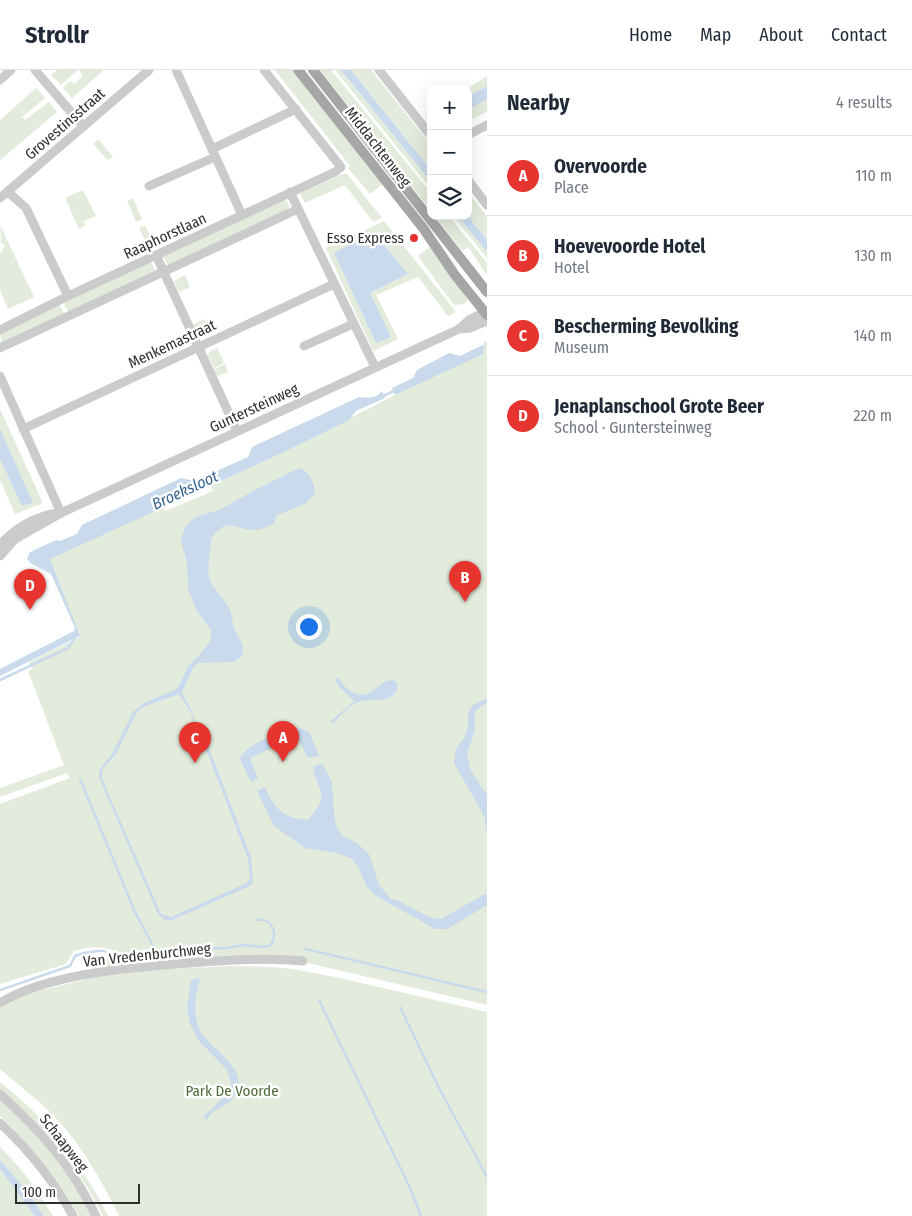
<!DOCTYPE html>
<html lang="en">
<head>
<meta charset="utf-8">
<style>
  body { margin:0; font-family:"Fira Sans Condensed",sans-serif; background:#f6f6f7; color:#1f2937 }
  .controls { position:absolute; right:15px; top:15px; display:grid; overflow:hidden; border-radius:10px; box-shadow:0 5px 20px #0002 }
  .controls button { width:45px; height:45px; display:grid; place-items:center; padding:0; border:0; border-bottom:1px solid #e0e1e3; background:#fff; color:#1f2937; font:25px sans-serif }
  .scale { position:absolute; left:15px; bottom:12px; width:125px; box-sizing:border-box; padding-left:5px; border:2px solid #2e2e2e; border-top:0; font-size:14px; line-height:18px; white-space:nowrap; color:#2e2e2e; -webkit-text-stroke:4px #fff; paint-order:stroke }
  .you { position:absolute; left:308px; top:556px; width:18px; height:18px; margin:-12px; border:4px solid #fff; border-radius:50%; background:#1a73e8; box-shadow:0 0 0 8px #1a73e833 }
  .badge { display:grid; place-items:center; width:32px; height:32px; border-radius:50%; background:#e8342e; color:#fff; font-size:16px; font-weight:700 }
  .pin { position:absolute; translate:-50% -41px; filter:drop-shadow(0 1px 2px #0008) }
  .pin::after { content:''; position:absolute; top:26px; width:18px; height:15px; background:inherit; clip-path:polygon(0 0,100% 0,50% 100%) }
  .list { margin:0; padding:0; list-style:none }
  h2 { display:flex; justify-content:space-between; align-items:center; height:65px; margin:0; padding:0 20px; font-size:21px }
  h2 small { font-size:16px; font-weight:400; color:#747a83 }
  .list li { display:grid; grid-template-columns:32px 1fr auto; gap:15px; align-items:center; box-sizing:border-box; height:80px; padding:0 20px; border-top:1px solid #e0e1e3 }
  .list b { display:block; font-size:19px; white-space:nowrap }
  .list p { margin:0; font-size:16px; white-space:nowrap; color:#747a83 }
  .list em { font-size:16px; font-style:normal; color:#747a83 }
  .icon { flex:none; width:28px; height:28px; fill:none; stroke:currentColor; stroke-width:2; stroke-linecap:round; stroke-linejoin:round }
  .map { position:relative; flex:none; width:487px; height:1146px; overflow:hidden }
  header { display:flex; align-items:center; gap:30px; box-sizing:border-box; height:70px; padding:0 25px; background:#fff; border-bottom:1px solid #e0e1e3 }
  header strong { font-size:24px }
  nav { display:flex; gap:28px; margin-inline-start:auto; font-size:18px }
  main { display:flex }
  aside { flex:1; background:#fff }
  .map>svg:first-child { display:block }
  .green { fill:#e3ecdc; fill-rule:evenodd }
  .water { fill:#c8daec }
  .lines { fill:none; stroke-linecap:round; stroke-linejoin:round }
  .stream { stroke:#c8daec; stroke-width:2.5 }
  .minor { stroke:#cbcbcb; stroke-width:9 }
  .major { stroke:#a6a6a6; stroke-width:10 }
  .poi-dot { fill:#e8342e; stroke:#fff; stroke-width:2 }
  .labels { text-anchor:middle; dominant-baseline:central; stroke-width:5; stroke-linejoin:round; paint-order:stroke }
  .street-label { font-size:15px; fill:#2e2e2e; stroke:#fff }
  .poi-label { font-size:15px; fill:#2e2e2e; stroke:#fff; text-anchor:end }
  .park-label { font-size:15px; fill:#4c6b3b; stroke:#fff }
  .water-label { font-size:16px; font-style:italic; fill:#3b6792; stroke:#fff }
</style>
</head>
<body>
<header>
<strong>Strollr</strong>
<nav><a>Home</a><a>Map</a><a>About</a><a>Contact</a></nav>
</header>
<main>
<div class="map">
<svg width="487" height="1146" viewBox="0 0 487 1146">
  <rect width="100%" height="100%" fill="#fff"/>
  <!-- green -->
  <g class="green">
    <polygon points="57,0 78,0 61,15 51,5"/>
    <polygon points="79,0 104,0 72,28 63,18 71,11 74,14 83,6"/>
    <polygon points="275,0 292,0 383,114 370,124 348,98 350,96"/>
    <polygon points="320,0 331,0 431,123 431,141"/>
    <polygon points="335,0 341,0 431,112 431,119"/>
    <polygon points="351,0 371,0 431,75 431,100"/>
    <polygon points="487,6 487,16 468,27 467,19"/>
    <polygon points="36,18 45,28 22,47 25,50 49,32 57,42 0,90 0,50"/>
    <polygon points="487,29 487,42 468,51 468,40"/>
    <polygon points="98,69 113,87 107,90 93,74"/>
    <polygon points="345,103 347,104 382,148 373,152 345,115 305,133 300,123"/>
    <polygon points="83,120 96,146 84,151 85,156 79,159 65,128"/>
    <polygon points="468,122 487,146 487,170 468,146"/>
    <polygon points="133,128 142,149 136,152 127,131"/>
    <polygon points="285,128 290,137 286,140 168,195 163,186"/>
    <polygon points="435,146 449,146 487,193 487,205 468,177 462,181"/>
    <polygon points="453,146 458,146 487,182 487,188"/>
    <path d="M384,151L456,242L448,246L418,207L376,225L398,269L373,281L326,178ZM334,183L408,204L370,223L376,273Z"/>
    <polygon points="0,155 34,227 8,239 0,220 0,184 5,176 1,172"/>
    <polygon points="145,155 154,175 148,177 139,158"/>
    <polygon points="431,176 468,230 463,234 454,235 418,186"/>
    <polygon points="151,191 155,201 68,242 63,232"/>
    <polygon points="185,205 190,217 179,222 174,211"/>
    <polygon points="59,234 64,243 2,276 0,264"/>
    <polygon points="204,249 211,262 201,266 198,265 193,255"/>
    <path d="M487,271V935L295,890L224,888L142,890L147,900L230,896L273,897L293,899L340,908L487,942V1146H119C101,1110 81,1073 52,1044C36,1028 17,1014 0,999V938L12,930L33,922L84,910L114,881C101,875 87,877 74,881L66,894L0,914V734L70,708L67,703L0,727V718L64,695L28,601L32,599L29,592L80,567L49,489L164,436L165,441L213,421L209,415L292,378L484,279V272Z"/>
    <polygon points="217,278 224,293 214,298 208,286 209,282"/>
    <polygon points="225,294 228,302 215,307 212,300"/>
    <polygon points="0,339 42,431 41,434 15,444 0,410 0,389 22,436 32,433 0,359"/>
    <path d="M0,1012C46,1048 83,1094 108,1146H103C79,1096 42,1055 0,1019Z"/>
    <path d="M0,1030C41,1065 66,1100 93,1146H79C58,1108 31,1076 0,1046Z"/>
    <path d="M0,1077C21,1097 38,1121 53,1146H44L22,1115L0,1090Z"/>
    <polygon points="0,1099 23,1128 35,1146 0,1146"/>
  </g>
  <!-- water -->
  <g class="water">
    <polygon points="341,0 351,0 431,100 431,112"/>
    <polygon points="487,16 487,29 468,40 468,27"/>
    <polygon points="458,146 468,146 487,170 487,182"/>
    <polygon points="374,163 408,204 370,223 391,267 376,273 334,183"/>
    <polygon points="485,274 483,284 395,325 392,318 413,308 417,300 449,283 460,286"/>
    <path d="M382,321L385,328L356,341L349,350L282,383L50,489L80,566L0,606V599L74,561L75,558L51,504L30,493L27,489L30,482L56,470L60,471L77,464L82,455L181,408L194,411L248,387L252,377L359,327C368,328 376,329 382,321Z"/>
    <polygon points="0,359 33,433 22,436 0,389"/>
    <path d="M299,398C310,402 314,412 315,423L305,434L277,445L274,454C267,456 261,460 254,460C233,460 228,445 211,469C211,480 207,497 209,507C212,519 225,528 230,540C233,547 232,556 236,562C242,573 249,584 234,592L198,593L193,598L182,622L192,642L199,665L197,666L191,643L179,624L143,637L136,644L116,684L102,700V708L106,718L155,830L161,844L171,847L247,813L250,807L248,789L204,674L207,673L251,787L253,813L248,817L170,851L165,850L158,844L104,719L99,707L100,699L112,684L133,642L144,633L175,620L180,614L188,596L202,582L211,570V560L197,541L188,519L187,494L181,470L185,457L195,447L219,440L255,420Z"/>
    <path d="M337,607C342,612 346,620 354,623C373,632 382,603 397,612V621C386,636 371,626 356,633C347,637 339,648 332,654L331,651L354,631L341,619L335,609Z"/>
    <polygon points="487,628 487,632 475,641 475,660 467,684 471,701 487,725 487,763 484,746 454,693 456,679 465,666 468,657 468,643 473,635"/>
    <path d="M300,658L309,662L319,686L308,688L297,667L250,688L258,709L251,712L240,689C246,673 285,660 300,658Z"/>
    <path d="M322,693L332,712L334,745L337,758L343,766L357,773L369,784L379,815L391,829L399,831L429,847L441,849L485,824L487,825V835L447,859H435L376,826L367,817L358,797L351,788L336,783L305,778L274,756L257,721L265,717C275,739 282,748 308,750C331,724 318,724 313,697Z"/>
    <path d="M199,908L200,909C195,926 192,946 201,962C212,981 251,998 235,1026C230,1034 221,1036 213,1042C210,1044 209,1048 206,1051L204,1046L228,1023L231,1014L227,1000L199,971L190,954L187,938L191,910Z"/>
    <polygon points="0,1090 22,1115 44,1146 35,1146 0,1099"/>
  </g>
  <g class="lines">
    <!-- stream -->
    <g class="stream">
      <polyline points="383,326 396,320"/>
      <polyline points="0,610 68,578 76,566"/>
      <path d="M80,709L135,842L158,885H168L197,879L227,878L243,875L263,877L270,876C279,865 272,847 257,850"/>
      <polyline points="306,879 487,922"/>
      <polyline points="0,920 70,896 75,886 84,883 98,881 104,881 119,890 157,885"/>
      <polyline points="319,930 411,1120 421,1146"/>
      <polyline points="400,937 439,1018 487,1107"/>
    </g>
    <!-- minor -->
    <g class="minor">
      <polyline points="35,0 83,56"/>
      <polyline points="176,0 242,145"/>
      <polyline points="379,0 431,66"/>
      <polyline points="0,10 11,0"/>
      <polyline points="468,65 487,55"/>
      <polyline points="212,79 296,39"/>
      <polyline points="468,110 487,135"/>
      <polyline points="149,116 215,87"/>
      <polyline points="8,122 26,138 68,226"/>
      <polyline points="290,122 375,297"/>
      <polyline points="0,128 149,0"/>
      <polyline points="156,185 237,361"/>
      <polyline points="459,259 470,258 487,251"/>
      <polyline points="0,260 68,226 335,102 341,97 264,0"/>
      <polyline points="304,276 353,254"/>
      <polyline points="0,278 298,139"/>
      <polyline points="0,306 61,443"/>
      <polyline points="23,359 334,214"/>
      <path d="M0,475C15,458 36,446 58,443"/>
      <polyline points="0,486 15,469 61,443 459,259 469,250 487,241"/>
      <path d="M0,933C45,905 124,898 177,894C219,891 261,887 303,891"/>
      <path d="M0,1024C42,1062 71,1095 96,1146"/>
      <path d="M0,1053C29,1080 54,1111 73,1146"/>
    </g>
    <!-- major -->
    <g class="major">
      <polyline points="298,0 423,158 455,205 487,245"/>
      <polyline points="313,0 487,222"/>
    </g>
  </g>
  <!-- markers -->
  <circle class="poi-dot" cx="414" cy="168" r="5"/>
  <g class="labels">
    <!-- street labels -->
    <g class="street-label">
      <text transform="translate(65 54) rotate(-41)">Grovestinsstraat</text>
      <text transform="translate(378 77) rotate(52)">Middachtenweg</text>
      <text transform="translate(165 166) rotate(-25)">Raaphorstlaan</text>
      <text transform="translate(172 274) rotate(-25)">Menkemastraat</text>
      <text transform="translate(254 338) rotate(-25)">Guntersteinweg</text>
      <text transform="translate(147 885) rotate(-6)">Van Vredenburchweg</text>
      <text transform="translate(64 1073) rotate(52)">Schaapweg</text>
    </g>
    <!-- poi labels -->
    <g class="poi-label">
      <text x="404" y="168">Esso Express</text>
    </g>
    <!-- park labels -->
    <g class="park-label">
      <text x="232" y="1021">Park De Voorde</text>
    </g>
    <!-- water labels -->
    <g class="water-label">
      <text transform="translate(185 420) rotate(-25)">Broeksloot</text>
    </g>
  </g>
</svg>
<div class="controls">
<button>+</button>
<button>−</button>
<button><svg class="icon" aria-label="layers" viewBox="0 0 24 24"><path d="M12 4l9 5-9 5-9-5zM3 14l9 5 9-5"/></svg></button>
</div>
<div class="scale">100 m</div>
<div class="you"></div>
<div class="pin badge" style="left:283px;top:692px">A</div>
<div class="pin badge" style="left:465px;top:532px">B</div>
<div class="pin badge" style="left:195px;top:693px">C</div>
<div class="pin badge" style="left:30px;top:540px">D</div>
</div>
<aside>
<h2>Nearby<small>4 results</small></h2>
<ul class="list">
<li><span class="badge">A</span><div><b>Overvoorde</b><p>Place</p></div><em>110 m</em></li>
<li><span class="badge">B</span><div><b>Hoevevoorde Hotel</b><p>Hotel</p></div><em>130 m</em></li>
<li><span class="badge">C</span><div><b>Bescherming Bevolking</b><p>Museum</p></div><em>140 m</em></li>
<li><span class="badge">D</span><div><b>Jenaplanschool Grote Beer</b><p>School · Guntersteinweg</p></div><em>220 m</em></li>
</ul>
</aside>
</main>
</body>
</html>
